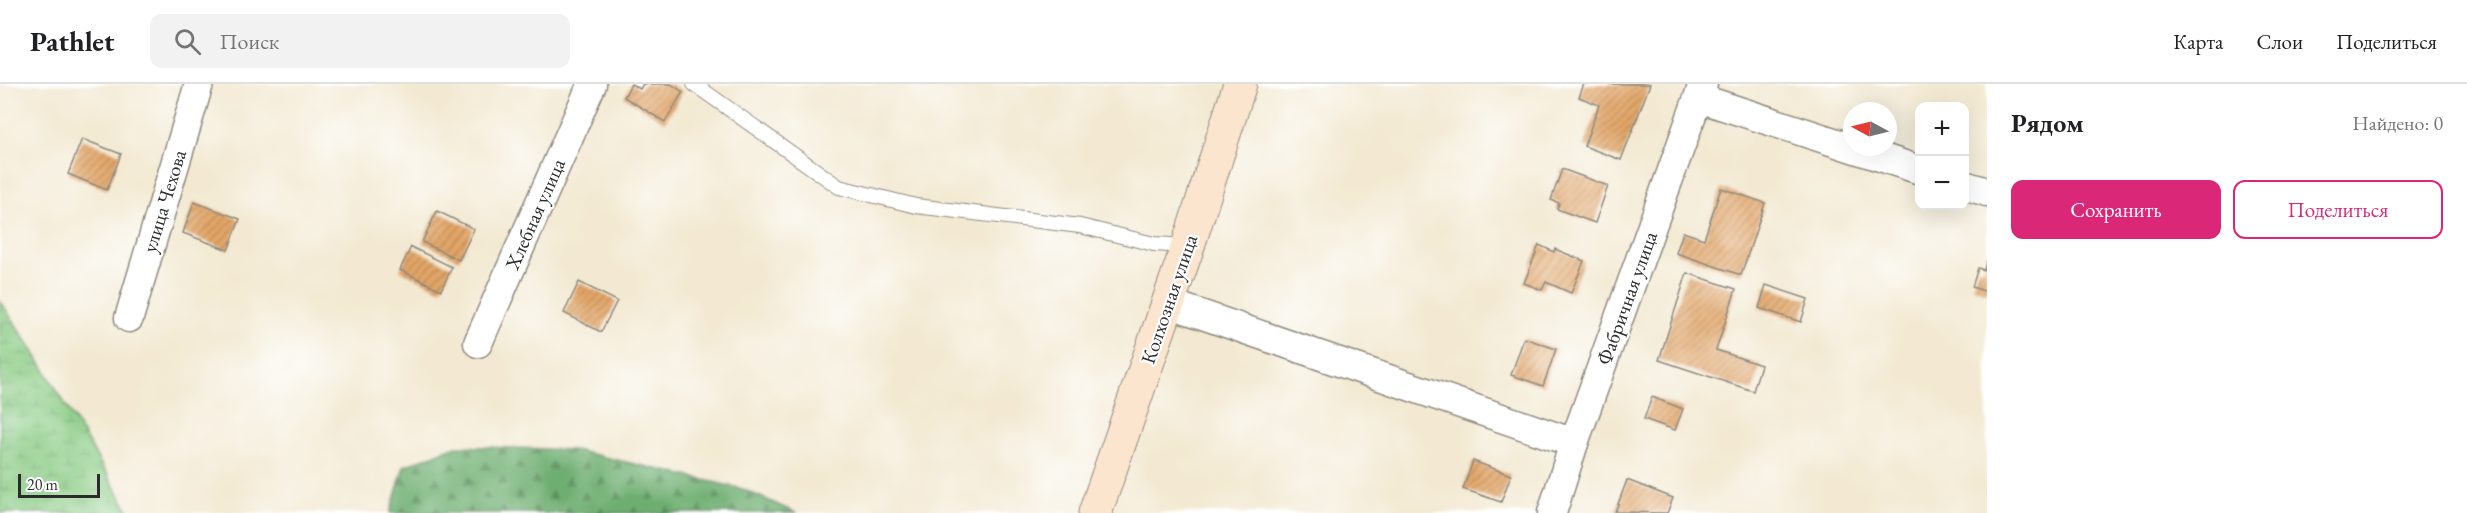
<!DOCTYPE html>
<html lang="ru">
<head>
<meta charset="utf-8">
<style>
  body { margin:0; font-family:"EB Garamond",serif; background:#f2f2f2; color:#202124 }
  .controls { position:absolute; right:18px; top:18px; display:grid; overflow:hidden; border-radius:12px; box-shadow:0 6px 24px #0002 }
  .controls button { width:54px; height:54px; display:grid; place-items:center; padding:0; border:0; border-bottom:2px solid #e0e0e0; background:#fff; color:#202124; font:30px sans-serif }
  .compass { position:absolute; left:1843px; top:18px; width:54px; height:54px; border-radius:50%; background:#fff; box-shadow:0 6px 24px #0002; rotate:277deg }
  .scale { position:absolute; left:18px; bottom:15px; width:82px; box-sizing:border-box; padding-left:6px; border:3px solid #2b2b2b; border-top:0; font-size:16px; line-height:21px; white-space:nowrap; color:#2b2b2b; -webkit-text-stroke:4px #fff; paint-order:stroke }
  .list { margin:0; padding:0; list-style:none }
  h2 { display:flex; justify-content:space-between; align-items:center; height:78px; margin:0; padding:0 24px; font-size:26px }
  h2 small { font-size:20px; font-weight:400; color:#757577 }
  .actions { display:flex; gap:12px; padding:18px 24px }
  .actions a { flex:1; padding:14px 0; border:2px solid #db2777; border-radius:12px; text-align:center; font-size:21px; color:#db2777 }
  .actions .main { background:#db2777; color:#fff }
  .icon { flex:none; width:33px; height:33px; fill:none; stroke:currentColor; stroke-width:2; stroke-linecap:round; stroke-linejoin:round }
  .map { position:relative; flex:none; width:1987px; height:429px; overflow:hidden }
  header { display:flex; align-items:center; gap:36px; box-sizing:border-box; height:84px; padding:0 30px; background:#fff; border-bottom:2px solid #e0e0e0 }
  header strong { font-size:28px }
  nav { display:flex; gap:33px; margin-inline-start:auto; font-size:21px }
  .search { width:420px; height:54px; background:#f2f2f2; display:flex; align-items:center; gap:15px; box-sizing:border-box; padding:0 21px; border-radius:12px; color:#757577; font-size:22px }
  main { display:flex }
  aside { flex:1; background:#fff }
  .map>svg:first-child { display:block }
  .forest { fill:url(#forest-firs); stroke:#4c6d4e; stroke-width:1.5 }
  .wetland { fill:url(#wetland-marsh); stroke:#5a7b57; stroke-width:1.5 }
  .building { fill:url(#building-hatch) }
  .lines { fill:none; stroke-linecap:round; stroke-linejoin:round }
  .lane-casing { stroke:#8f8a7e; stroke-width:16 }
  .street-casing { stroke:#8f8a7e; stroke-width:31 }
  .secondary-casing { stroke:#8f8a7e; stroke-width:35 }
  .lane { stroke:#fff; stroke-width:14 }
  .street { stroke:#fff; stroke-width:28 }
  .secondary { stroke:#fbe5cf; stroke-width:33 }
  .labels { text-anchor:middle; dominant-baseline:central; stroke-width:4.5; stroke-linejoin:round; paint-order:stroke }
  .street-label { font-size:20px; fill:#2b2b2b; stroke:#fff }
</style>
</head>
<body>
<header>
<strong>Pathlet</strong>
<div class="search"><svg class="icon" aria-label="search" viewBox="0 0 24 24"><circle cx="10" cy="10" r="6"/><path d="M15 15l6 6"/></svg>Поиск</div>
<nav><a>Карта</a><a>Слои</a><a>Поделиться</a></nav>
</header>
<main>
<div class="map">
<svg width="1987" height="429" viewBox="0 0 1987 429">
  <defs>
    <pattern id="forest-firs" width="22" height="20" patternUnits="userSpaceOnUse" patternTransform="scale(1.5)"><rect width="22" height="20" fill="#6eaf71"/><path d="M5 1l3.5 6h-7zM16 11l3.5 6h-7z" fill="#5b8f5d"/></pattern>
    <pattern id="wetland-marsh" width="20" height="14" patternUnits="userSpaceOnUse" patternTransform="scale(1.5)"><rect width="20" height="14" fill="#89cb83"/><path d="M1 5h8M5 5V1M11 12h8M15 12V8" fill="none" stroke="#76ae71"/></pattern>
    <pattern id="building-hatch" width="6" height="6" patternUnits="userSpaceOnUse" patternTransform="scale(1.5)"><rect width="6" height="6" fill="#e3a667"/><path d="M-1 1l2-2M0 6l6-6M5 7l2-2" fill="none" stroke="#b88755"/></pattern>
  </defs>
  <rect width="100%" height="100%" fill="#fff"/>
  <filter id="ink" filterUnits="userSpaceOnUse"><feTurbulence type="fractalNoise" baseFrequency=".0167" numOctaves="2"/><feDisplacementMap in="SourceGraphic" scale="12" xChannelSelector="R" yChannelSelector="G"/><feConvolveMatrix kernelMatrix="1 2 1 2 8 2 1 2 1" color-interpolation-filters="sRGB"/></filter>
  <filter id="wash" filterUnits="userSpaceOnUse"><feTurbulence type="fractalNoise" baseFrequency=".008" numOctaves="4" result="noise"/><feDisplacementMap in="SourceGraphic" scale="24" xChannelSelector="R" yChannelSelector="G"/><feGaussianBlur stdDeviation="1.35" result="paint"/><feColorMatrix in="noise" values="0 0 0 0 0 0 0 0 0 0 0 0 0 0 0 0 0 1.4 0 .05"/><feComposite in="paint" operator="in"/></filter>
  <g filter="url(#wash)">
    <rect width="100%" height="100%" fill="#f3e9d2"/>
    <!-- forest -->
    <polygon class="forest" points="456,362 574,366 743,405 796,429 390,429 404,382"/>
    <!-- wetland -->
    <polygon class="wetland" points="0,217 36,271 130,429 0,429"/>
    <g id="blocks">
      <!-- building -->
      <g class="building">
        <polygon points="631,0 640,5 643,0 671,0 683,8 665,38 624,13"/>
        <polygon points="1584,0 1650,0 1621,76 1584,62 1599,21 1579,13"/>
        <polygon points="82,55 121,70 107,106 68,90"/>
        <polygon points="1562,85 1608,102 1595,139 1557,125 1559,119 1551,116"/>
        <polygon points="1721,104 1765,119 1741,191 1676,169 1683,148 1704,155"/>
        <polygon points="194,118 240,135 228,166 183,149"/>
        <polygon points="437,127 474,145 459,176 422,158"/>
        <polygon points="1539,161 1554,168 1555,165 1584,177 1571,209 1546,198 1542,206 1524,199"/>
        <polygon points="411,163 452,183 441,206 400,186"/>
        <polygon points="1986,178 1987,178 1987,208 1972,203 1978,184 1984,186"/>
        <polygon points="1687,189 1736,205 1716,266 1761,281 1753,307 1659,276"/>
        <polygon points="579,198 617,217 601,248 564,229"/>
        <polygon points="1766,201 1808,215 1801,238 1759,224"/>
        <polygon points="1524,254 1556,265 1543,302 1511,291"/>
        <polygon points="1652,313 1683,325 1675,346 1644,335"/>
        <polygon points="1473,377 1511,391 1501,418 1463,405"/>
        <polygon points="1627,396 1673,414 1667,429 1615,428"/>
      </g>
    </g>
  </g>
  <g filter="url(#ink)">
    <use href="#blocks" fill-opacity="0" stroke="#8f8a7e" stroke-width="1.5"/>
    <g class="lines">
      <defs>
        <polyline id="lane" points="694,0 839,103 916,122 1080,142 1154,160 1187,162"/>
        <g id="street">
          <polyline points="1699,14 1920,86"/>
          <polyline points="1964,101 1987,108"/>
          <polyline points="1168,219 1574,359"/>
          <polyline points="129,234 199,0"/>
          <polyline points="478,259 592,0"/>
          <polyline points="1552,429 1574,359 1703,0"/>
        </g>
        <polyline id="secondary" points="1095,429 1188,162 1240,0"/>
      </defs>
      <!-- lane casing -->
      <use href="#lane" class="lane-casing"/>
      <!-- street casing -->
      <use href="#street" class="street-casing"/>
      <!-- secondary casing -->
      <use href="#secondary" class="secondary-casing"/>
      <!-- lane -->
      <use href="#lane" class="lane"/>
      <!-- street -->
      <use href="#street" class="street"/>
      <!-- secondary -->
      <use href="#secondary" class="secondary"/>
    </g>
  </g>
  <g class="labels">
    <!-- street labels -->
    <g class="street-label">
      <text transform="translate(164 117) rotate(-73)">улица Чехова</text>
      <text transform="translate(535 130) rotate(-66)">Хлебная улица</text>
      <text transform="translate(1627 214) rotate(-70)">Фабричная улица</text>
      <text transform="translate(1169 215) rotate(-71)">Колхозная улица</text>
    </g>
  </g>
</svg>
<div class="controls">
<button>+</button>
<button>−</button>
</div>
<svg class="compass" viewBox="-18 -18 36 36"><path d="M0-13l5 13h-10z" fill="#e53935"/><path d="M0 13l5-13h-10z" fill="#757577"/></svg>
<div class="scale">20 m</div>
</div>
<aside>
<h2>Рядом<small>Найдено: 0</small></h2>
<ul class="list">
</ul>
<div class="actions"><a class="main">Сохранить</a><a>Поделиться</a></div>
</aside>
</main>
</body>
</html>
